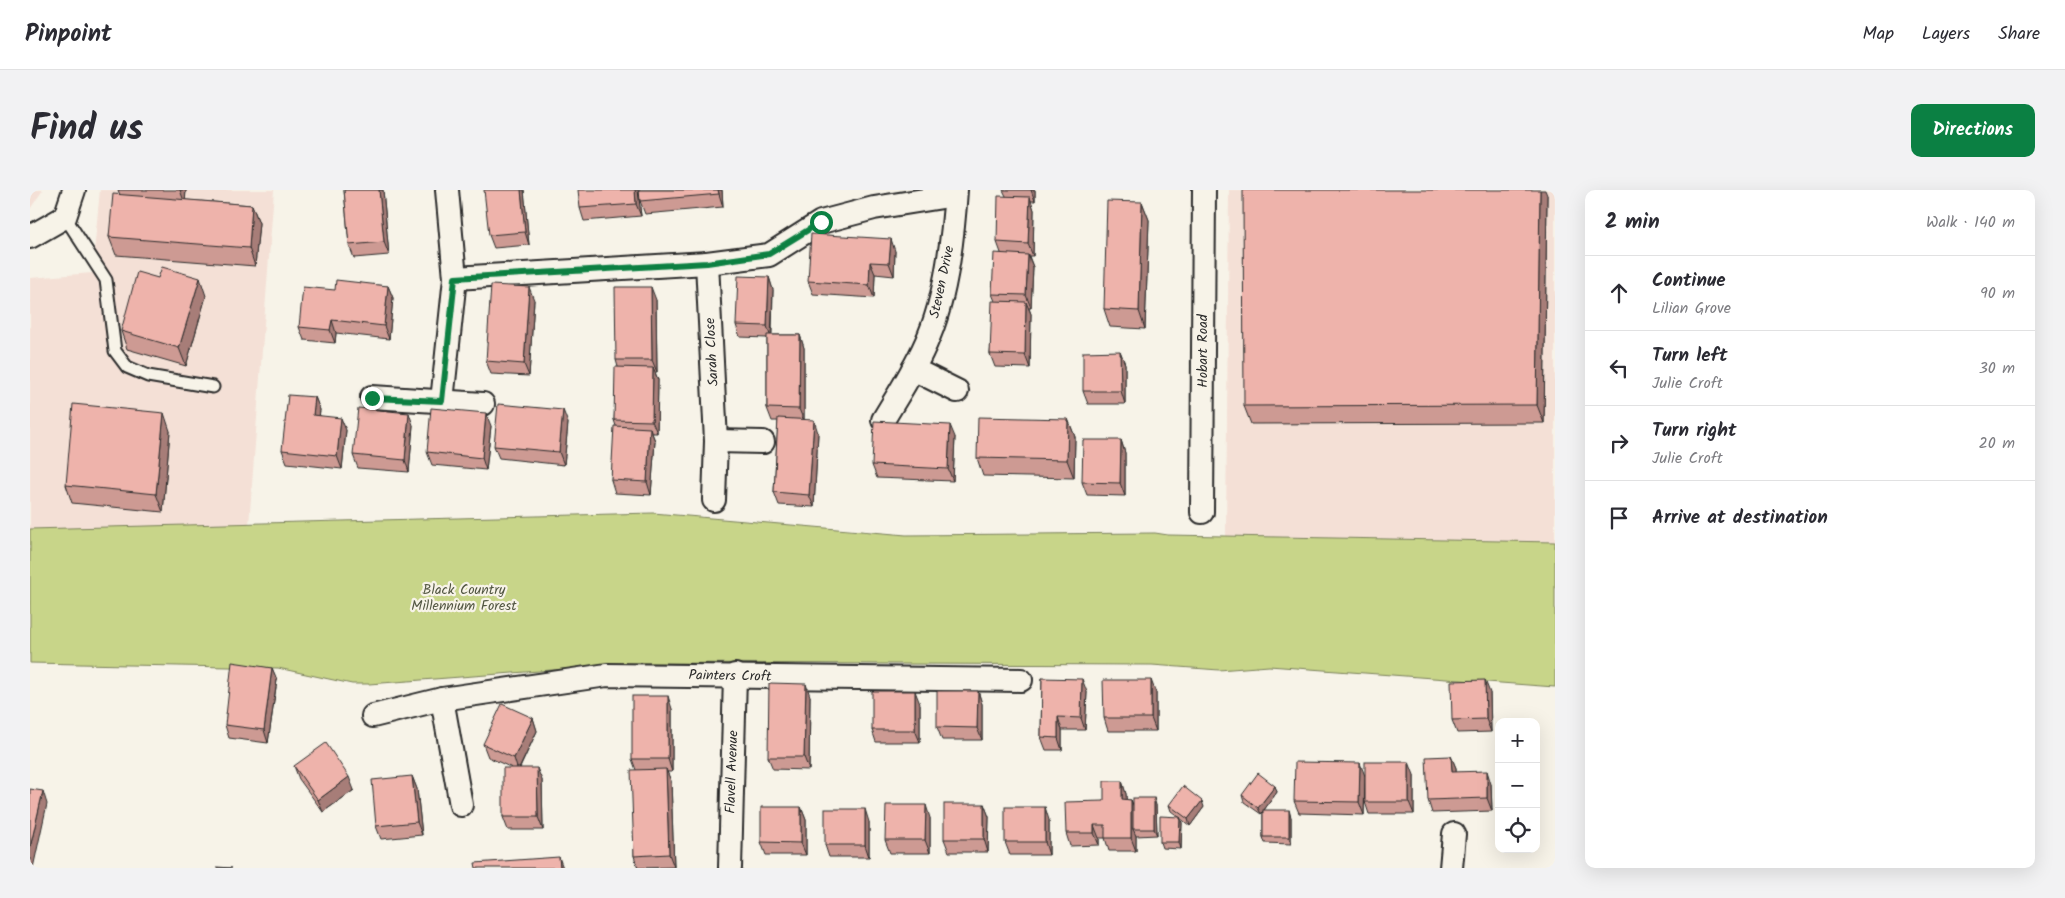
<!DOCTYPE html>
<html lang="en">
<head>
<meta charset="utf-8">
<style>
  body { margin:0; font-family:Kalam,sans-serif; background:#f2f2f3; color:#2b2b33 }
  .controls { position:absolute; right:15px; bottom:15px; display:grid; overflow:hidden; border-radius:10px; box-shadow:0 5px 20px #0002 }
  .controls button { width:45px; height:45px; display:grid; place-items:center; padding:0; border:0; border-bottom:1px solid #e1e1e2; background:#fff; color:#2b2b33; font:25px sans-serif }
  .stop { position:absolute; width:15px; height:15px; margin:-11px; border:4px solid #0b8043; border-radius:50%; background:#fff }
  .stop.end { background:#0b8043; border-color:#fff; box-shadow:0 1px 5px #0008 }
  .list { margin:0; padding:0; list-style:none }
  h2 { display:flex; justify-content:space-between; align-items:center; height:65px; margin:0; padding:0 20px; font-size:21px }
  h2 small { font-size:16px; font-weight:400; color:#7c7c81 }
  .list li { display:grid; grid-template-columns:32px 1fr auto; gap:15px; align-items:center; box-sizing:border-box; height:75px; padding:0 20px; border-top:1px solid #e1e1e2 }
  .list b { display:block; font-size:19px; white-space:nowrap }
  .list p { margin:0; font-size:16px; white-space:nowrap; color:#7c7c81 }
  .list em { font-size:16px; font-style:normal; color:#7c7c81 }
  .icon { flex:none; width:28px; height:28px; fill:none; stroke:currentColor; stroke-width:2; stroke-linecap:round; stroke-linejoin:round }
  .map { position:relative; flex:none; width:1525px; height:678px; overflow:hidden; border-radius:10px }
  header { display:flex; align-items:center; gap:30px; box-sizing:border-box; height:70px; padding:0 25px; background:#fff; border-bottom:1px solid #e1e1e2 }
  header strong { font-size:24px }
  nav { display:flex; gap:28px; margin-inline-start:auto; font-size:18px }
  .intro { display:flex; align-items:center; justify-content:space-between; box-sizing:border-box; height:120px; padding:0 30px }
  h1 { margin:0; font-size:35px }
  .button { padding:12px 22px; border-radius:10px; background:#0b8043; color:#fff; font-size:18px; font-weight:700 }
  main { display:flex; gap:30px; padding:0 30px }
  aside { flex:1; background:#fff; border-radius:10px; box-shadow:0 5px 20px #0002 }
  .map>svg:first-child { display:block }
  .built { fill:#f4e0d6 }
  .green { fill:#c8d589; stroke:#7a805a }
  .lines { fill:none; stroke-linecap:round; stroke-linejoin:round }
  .service-casing { stroke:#2b2b2b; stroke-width:15 }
  .minor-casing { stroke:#2b2b2b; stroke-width:26 }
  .service { stroke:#f7f3e8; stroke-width:11 }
  .minor { stroke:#f7f3e8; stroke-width:22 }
  .wall { fill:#cd9a93; stroke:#2b2b2b }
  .shaded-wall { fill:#a77d78; stroke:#2b2b2b }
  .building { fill:#eeb3ab; stroke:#2b2b2b }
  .route { stroke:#0b8043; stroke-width:6 }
  .labels { text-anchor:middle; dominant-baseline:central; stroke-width:4.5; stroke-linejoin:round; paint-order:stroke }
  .street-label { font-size:14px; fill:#2b2b2b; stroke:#f7f3e8 }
  .park-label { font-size:14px; fill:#525642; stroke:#f7f3e8 }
</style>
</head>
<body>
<header>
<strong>Pinpoint</strong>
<nav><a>Map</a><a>Layers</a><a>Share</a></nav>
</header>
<div class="intro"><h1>Find us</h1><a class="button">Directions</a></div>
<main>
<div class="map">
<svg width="1525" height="678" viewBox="0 0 1525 678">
  <rect width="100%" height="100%" fill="#f7f3e8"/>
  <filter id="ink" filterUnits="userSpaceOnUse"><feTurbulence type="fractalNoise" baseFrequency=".02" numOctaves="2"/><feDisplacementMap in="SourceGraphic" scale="10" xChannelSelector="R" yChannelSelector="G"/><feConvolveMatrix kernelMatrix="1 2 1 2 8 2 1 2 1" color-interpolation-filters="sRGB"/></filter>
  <g filter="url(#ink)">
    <!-- built -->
    <g class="built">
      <polygon points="0,0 13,0 0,19"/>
      <polygon points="70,0 244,0 219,335 0,344 0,88 62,83"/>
      <polygon points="1199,0 1525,0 1525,352 1196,346"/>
    </g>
    <!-- green -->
    <polygon class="green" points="623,323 876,345 1125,343 1138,345 1525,352 1525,497 1239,476 1189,480 1122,475 613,473 339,494 322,494 248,478 0,473 0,339"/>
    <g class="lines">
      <defs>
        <polyline id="service" points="35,27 76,90 85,161 97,177 118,186 183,197"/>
        <g id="minor">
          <polyline points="0,47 35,27 44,0"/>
          <polyline points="677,73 686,251 684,310"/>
          <polyline points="425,88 677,73 739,65 791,32 844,18 925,5"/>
          <polyline points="883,179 927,201"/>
          <polyline points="342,207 453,214"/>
          <polyline points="412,211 425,88 417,0"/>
          <path d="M853,230C869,203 887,176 899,146C917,103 923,47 926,0"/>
          <polyline points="686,251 733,252"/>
          <polyline points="1172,322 1174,0"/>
          <polyline points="412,509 431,615"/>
          <polyline points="343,526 412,509 577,485 991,490"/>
          <polyline points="700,678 705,485"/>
          <polyline points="1421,678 1424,644"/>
        </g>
      </defs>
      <!-- service casing -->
      <use href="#service" class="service-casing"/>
      <!-- minor casing -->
      <use href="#minor" class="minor-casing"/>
      <!-- service -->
      <use href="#service" class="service"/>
      <!-- minor -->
      <use href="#minor" class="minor"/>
    </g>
    <!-- wall -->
    <g class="wall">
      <polygon points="88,0 156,0 155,10 222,15 229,33 225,76 86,65 79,47 90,5"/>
      <polygon points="314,0 353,0 359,65 324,68 319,55"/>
      <polygon points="494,0 499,55 464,58 459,45"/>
      <polygon points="608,0 611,26 554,31 550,18"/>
      <polygon points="609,0 692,0 693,17 615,24 610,11"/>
      <polygon points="973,0 1005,0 1005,11 1001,11 1004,20 1003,66 999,66 1003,77 1001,118 999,118 1001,124 1000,178 965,177 960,164 965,111 962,104 971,63 967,52 976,6"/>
      <polygon points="1517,5 1514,233 1221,234 1214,216"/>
      <polygon points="1112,12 1119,30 1115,139 1080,137 1074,119"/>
      <polygon points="865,61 864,86 845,84 844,108 783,104 778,91"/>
      <polygon points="739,87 743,100 742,145 770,145 774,158 774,229 788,243 784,317 749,315 744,302 748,231 742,231 737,218 737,148 710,147 706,135"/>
      <polygon points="128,88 176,106 156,176 97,159 91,141"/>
      <polygon points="358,96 363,108 359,149 306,143 305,153 274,150 269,137 305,100"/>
      <polygon points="504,110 499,186 461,184 456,171"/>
      <polygon points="626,110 627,182 625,182 628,190 627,243 622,243 625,251 621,305 585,303 581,290 586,236 584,230 588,177 586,170"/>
      <polygon points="1090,161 1095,174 1095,214 1058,214 1053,201"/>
      <polygon points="285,207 290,220 289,225 316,240 312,279 257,273 252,260"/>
      <polygon points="1038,229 1045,247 1044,288 953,286 947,268"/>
      <polygon points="538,233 534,275 469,268 464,256"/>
      <polygon points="383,235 379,282 328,278 323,265"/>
      <polygon points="461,236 456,280 402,275 397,262"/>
      <polygon points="140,241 133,322 42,313 36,295"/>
      <polygon points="925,247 923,291 847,288 842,275"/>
      <polygon points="1091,250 1095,263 1095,306 1057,305 1052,292"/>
      <polygon points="242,478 247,490 238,553 199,548 195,535"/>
      <polygon points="1012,488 1057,502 1055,540 1032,540 1032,560 1016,560 1011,547"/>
      <polygon points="948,501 952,514 952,550 912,550 907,537"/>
      <polygon points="1126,503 1126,541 1078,541 1074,528"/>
      <polygon points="1460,503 1461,542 1427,543 1422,530"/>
      <polygon points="780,506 779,580 743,579 738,567"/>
      <polygon points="890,514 890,552 846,552 842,540"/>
      <polygon points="642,519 642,582 637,582 641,591 644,677 608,678 604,666 606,580 602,569"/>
      <polygon points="503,528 507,541 490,578 512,590 513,640 478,640 473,627 482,578 458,567 453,554"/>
      <polygon points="1421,566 1426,578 1426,582 1461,594 1462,621 1402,623 1398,610"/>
      <polygon points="264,576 324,600 293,622 269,589"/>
      <polygon points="1335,585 1384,585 1384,624 1339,624 1335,612 1335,593 1334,625 1269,623 1264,611"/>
      <polygon points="382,586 387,599 392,645 351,649 346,636"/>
      <polygon points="1092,591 1096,604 1096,610 1101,610 1103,615 1126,615 1127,645 1106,646 1106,661 1079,661 1075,648 1069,648 1069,655 1040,656 1036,643 1074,611"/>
      <polygon points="1245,596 1247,602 1234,620 1261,627 1261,654 1235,653 1233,647 1233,622 1231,624 1214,612 1212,605"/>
      <polygon points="954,614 959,627 958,662 919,662 914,649"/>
      <polygon points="1139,615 1174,617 1160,636 1150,628 1152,633 1151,659 1132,658 1130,652 1149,627 1141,621"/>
      <polygon points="771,617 776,630 776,665 736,665 731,652"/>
      <polygon points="900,628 900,663 860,663 855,650"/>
      <polygon points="1019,630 1019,665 980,665 975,652"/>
      <polygon points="839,632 839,667 799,667 795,655"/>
    </g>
    <!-- shaded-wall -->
    <g class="shaded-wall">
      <polygon points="150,0 156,0 155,14"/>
      <polygon points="349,0 353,0 359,65 354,52"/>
      <polygon points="491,0 494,0 499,55 495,42"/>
      <polygon points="605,0 608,0 611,26 606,14"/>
      <polygon points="688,0 692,0 693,17 689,4"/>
      <polygon points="1001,0 1005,0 1005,11"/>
      <polygon points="1510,0 1515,0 1517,5 1514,233 1507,215"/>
      <polygon points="1000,7 1004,20 1003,66 998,54"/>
      <polygon points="1112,12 1119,30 1115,139 1109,121"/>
      <polygon points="222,15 229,33 225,76 219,58"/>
      <polygon points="861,49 865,61 864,86 859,73"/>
      <polygon points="998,65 1003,77 1001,118 996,105"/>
      <polygon points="840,72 845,84 844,108 839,95"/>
      <polygon points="739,87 743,100 741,148 737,136"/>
      <polygon points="170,88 176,106 156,176 149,158"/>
      <polygon points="358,96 363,108 359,149 354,136"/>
      <polygon points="499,97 504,110 499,186 494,174"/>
      <polygon points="621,97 626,110 627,182 622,170"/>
      <polygon points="996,112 1001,124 1000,178 995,165"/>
      <polygon points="302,130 306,143 305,153 300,140"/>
      <polygon points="770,145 774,158 774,231 769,219"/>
      <polygon points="1090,161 1095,174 1095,214 1091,201"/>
      <polygon points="623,178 628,190 627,243 622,231"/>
      <polygon points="285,207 290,220 288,237 283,225"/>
      <polygon points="533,220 538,233 534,275 529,262"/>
      <polygon points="134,223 140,241 133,322 126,304"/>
      <polygon points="379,223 383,235 379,282 375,270"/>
      <polygon points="456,223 461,236 456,280 452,268"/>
      <polygon points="311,228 316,240 312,279 307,266"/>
      <polygon points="1038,229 1045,247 1044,288 1037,270"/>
      <polygon points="784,230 788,243 784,317 779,305"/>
      <polygon points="920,235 925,247 923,291 918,279"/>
      <polygon points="620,238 625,251 621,305 617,292"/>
      <polygon points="1091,250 1095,263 1095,306 1090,293"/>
      <polygon points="242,478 247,490 238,553 234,540"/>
      <polygon points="1052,489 1057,502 1055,540 1051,528"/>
      <polygon points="1121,490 1126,503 1126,541 1121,528"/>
      <polygon points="1455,490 1460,503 1461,542 1456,529"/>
      <polygon points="776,494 780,506 779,580 774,567"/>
      <polygon points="885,501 890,514 890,552 885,540"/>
      <polygon points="948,501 952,514 952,550 947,538"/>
      <polygon points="638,506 642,519 642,582 638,569"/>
      <polygon points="1028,527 1032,540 1032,560 1028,548"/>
      <polygon points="503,528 507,541 488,581 484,568"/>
      <polygon points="1421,566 1426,578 1426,595 1422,582"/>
      <polygon points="1379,572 1384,585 1384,624 1379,612"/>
      <polygon points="1330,573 1335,586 1334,625 1329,612"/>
      <polygon points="507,578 512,590 513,640 508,627"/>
      <polygon points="636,579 641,591 644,677 639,664"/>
      <polygon points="1457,581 1461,594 1462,621 1457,608"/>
      <polygon points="382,586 387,599 392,645 387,632"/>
      <polygon points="319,587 324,600 293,622 288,610"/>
      <polygon points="1092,591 1096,604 1097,622 1092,609"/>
      <polygon points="1245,596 1247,602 1231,624 1228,618"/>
      <polygon points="13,601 17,614 3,678 0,678 0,658"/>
      <polygon points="1124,608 1126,615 1127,645 1124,639"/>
      <polygon points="1101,610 1106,622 1103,639 1106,646 1106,661 1101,648"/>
      <polygon points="1172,611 1174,617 1160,636 1158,629"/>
      <polygon points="954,614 959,627 958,662 954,649"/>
      <polygon points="896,615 900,628 900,663 895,650"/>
      <polygon points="771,617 776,630 776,665 771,653"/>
      <polygon points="1015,617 1019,630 1019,665 1015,652"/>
      <polygon points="835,619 839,632 839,667 835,655"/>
      <polygon points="1259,620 1261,627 1261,654 1259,647"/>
      <polygon points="1150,627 1152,633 1151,659 1149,652"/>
      <polygon points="1064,635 1069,648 1069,655 1064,643"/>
      <polygon points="529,667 533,678 530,678"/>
    </g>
    <!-- building -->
    <g class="building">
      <polygon points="314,0 349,0 354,52 319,55"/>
      <polygon points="454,0 491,0 495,42 459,45"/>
      <polygon points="548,0 605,0 606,14 550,18"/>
      <polygon points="609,0 688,0 689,4 610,11"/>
      <polygon points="1213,0 1510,0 1507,215 1214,216"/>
      <polygon points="83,4 222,15 219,58 79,47"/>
      <polygon points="968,6 1000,7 998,54 967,52"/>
      <polygon points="1077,11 1112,12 1109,121 1074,119"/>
      <polygon points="781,44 861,49 859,73 840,72 839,95 778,91"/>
      <polygon points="964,63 998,65 996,105 962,104"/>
      <polygon points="132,77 170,88 149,158 91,141 107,82 128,88"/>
      <polygon points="708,86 739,87 737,136 706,135"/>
      <polygon points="306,90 358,96 354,136 302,130 300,140 269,137 273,97 305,100"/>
      <polygon points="461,95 499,97 494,174 456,171"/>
      <polygon points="585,97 621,97 622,170 586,170"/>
      <polygon points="962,111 996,112 995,165 960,164"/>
      <polygon points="737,145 770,145 769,219 737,218"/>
      <polygon points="1090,161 1091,201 1053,201 1053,162"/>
      <polygon points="585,177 623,178 622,231 584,230"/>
      <polygon points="258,205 285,207 283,225 311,228 307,266 252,260"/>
      <polygon points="43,214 134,223 126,304 36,295"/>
      <polygon points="468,214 533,220 529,262 464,256"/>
      <polygon points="328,218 379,223 375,270 323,265"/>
      <polygon points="401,218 456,223 452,268 397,262"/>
      <polygon points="948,227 1038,229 1037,270 947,268"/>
      <polygon points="748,228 784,230 779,305 744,302"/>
      <polygon points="844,231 920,235 918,279 842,275"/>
      <polygon points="584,236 620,238 617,292 581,290"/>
      <polygon points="1053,250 1091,250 1090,293 1052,292"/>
      <polygon points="202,472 242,478 234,540 195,535"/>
      <polygon points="1012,488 1052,489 1051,528 1028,527 1028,548 1011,547"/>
      <polygon points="1073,490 1121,490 1121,528 1074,528"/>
      <polygon points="1455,490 1456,529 1422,530 1421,491"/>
      <polygon points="739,493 776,494 774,567 738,567"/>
      <rect x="842" y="501" width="43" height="39"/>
      <polygon points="907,501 948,501 947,538 907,537"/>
      <rect x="602" y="506" width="36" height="63"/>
      <polygon points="472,514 503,528 484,568 453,554"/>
      <polygon points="296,553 319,587 288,610 264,576"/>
      <polygon points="1421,566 1422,582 1457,581 1457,608 1398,610 1396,567"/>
      <polygon points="1265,572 1330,573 1329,612 1264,611"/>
      <rect x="1335" y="572" width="44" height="40"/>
      <polygon points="473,578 507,578 508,627 473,627"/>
      <polygon points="636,579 639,664 604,666 601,580"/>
      <polygon points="1228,583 1245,596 1228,618 1212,605"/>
      <polygon points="382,586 387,632 346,636 342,590"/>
      <polygon points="1074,591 1092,591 1092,609 1101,610 1101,648 1075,648 1075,635 1064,635 1064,643 1036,643 1035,612 1074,611"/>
      <polygon points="1153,596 1172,611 1158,629 1139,615"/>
      <polygon points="0,599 13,601 0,658"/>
      <rect x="1103" y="608" width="21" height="31"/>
      <rect x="914" y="614" width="40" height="35"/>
      <polygon points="856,615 896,615 895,650 855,650"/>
      <polygon points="731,617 771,617 771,653 731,652"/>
      <rect x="975" y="617" width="40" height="35"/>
      <rect x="795" y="619" width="40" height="36"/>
      <rect x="1233" y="620" width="26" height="27"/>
      <polygon points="1130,626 1150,627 1149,652 1130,652"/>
      <polygon points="529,667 530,678 446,678 445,673"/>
      <polygon points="187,677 202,678 187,678"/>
    </g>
  </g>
  <g class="lines" filter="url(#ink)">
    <!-- route -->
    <polyline class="route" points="342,208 412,211 425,88 677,73 739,64 791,32"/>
  </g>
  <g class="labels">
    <!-- street labels -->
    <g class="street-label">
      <text transform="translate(912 92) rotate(-78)">Steven Drive</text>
      <text transform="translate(1173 161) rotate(-90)">Hobart Road</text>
      <text transform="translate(682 162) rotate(-93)">Sarah Close</text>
      <text transform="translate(700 486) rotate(1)">Painters Croft</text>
      <text transform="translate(702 582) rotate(-88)">Flavell Avenue</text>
    </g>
    <!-- park labels -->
    <g class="park-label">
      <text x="434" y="400">Black Country<tspan x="434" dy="16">Millennium Forest</tspan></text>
    </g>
  </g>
</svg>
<div class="controls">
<button>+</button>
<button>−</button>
<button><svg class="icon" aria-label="locate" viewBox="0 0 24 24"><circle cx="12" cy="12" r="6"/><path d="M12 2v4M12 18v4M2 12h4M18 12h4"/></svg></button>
</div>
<div class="stop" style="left:791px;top:32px"></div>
<div class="stop end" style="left:342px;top:208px"></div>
</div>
<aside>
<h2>2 min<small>Walk · 140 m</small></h2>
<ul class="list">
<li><svg class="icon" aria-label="ahead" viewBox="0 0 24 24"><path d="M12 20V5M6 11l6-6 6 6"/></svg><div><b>Continue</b><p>Lilian Grove</p></div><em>90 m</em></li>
<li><svg class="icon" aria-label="left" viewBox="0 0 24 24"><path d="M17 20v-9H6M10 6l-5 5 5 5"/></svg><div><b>Turn left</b><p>Julie Croft</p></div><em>30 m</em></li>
<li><svg class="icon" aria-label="right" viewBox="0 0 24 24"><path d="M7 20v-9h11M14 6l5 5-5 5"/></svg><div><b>Turn right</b><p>Julie Croft</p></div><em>20 m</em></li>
<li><svg class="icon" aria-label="arrive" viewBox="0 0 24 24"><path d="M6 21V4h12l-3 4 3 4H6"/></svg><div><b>Arrive at destination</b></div></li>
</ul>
</aside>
</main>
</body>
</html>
